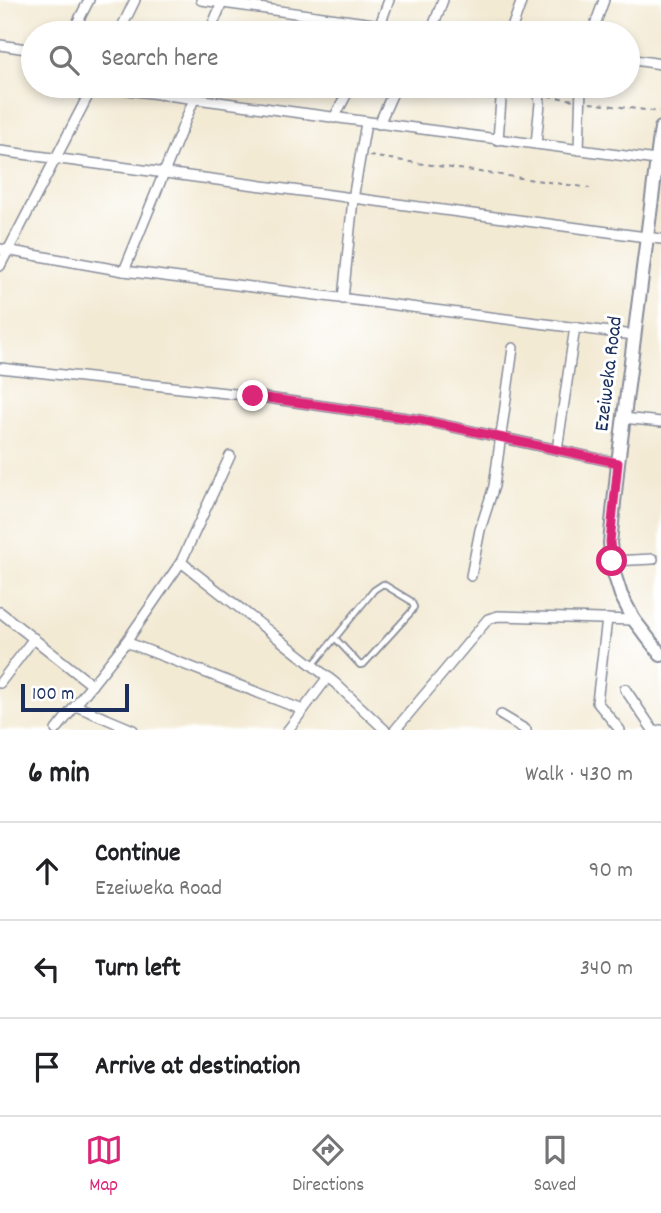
<!DOCTYPE html>
<html lang="en">
<head>
<meta charset="utf-8">
<style>
  body { margin:0; font-family:Dekko,sans-serif; background:#f2f2f2; color:#202124 }
  .scale { position:absolute; left:21px; bottom:18px; width:108px; box-sizing:border-box; padding-left:7px; border:4px solid #1b2f5e; border-top:0; font-size:19px; line-height:24px; white-space:nowrap; color:#1b2f5e; -webkit-text-stroke:5px #fff; paint-order:stroke }
  .stop { position:absolute; width:21px; height:21px; margin:-16px; border:5px solid #db2777; border-radius:50%; background:#fff }
  .stop.end { background:#db2777; border-color:#fff; box-shadow:0 2px 7px #0008 }
  .list { margin:0; padding:0; list-style:none }
  h2 { display:flex; justify-content:space-between; align-items:center; height:91px; margin:0; padding:0 28px; font-size:30px }
  h2 small { font-size:23px; font-weight:400; color:#757577 }
  .list li { display:grid; grid-template-columns:46px 1fr auto; gap:21px; align-items:center; box-sizing:border-box; height:98px; padding:0 28px; border-top:2px solid #e0e0e0 }
  .list b { display:block; font-size:26px; white-space:nowrap }
  .list p { margin:0; font-size:23px; white-space:nowrap; color:#757577 }
  .list em { font-size:23px; font-style:normal; color:#757577 }
  .icon { flex:none; width:38px; height:38px; fill:none; stroke:currentColor; stroke-width:2; stroke-linecap:round; stroke-linejoin:round }
  .map { position:relative; flex:none; width:661px; height:730px; overflow:hidden }
  .search { position:absolute; background:#fff; box-shadow:0 4px 10px #0003; left:21px; right:21px; top:21px; height:77px; display:flex; align-items:center; gap:18px; box-sizing:border-box; padding:0 24px; border-radius:38px; color:#757577; font-size:26px }
  .sheet { height:385px; background:#fff }
  nav { display:flex; justify-content:space-around; align-items:center; box-sizing:border-box; height:98px; border-top:2px solid #e0e0e0; background:#fff; font-size:19px; color:#757577 }
  nav a { display:grid; justify-items:center; gap:4px }
  nav .on { color:#db2777 }
  .map>svg:first-child { display:block }
  .lines { fill:none; stroke-linecap:round; stroke-linejoin:round }
  .service-casing { stroke:#878c99; stroke-width:8 }
  .minor-casing { stroke:#878c99; stroke-width:12 }
  .secondary-casing { stroke:#878c99; stroke-width:16 }
  .path { stroke:#878c99; stroke-width:2; stroke-dasharray:5 5; stroke-linecap:butt }
  .service { stroke:#fff; stroke-width:4.5 }
  .minor { stroke:#fff; stroke-width:9 }
  .secondary { stroke:#fff; stroke-width:12 }
  .route { stroke:#db2777; stroke-width:9 }
  .labels { text-anchor:middle; dominant-baseline:central; stroke-width:6; stroke-linejoin:round; paint-order:stroke }
  .street-label { font-size:21px; fill:#1b2f5e; stroke:#fff }
</style>
</head>
<body>
<div class="map">
<svg width="661" height="730" viewBox="0 0 661 730">
  <rect width="100%" height="100%" fill="#fff"/>
  <filter id="ink" filterUnits="userSpaceOnUse"><feTurbulence type="fractalNoise" baseFrequency=".0143" numOctaves="2"/><feDisplacementMap in="SourceGraphic" scale="14" xChannelSelector="R" yChannelSelector="G"/><feConvolveMatrix kernelMatrix="1 2 1 2 8 2 1 2 1" color-interpolation-filters="sRGB"/></filter>
  <filter id="wash" filterUnits="userSpaceOnUse"><feTurbulence type="fractalNoise" baseFrequency=".00686" numOctaves="4" result="noise"/><feDisplacementMap in="SourceGraphic" scale="28" xChannelSelector="R" yChannelSelector="G"/><feGaussianBlur stdDeviation="1.57" result="paint"/><feColorMatrix in="noise" values="0 0 0 0 0 0 0 0 0 0 0 0 0 0 0 0 0 1.4 0 .05"/><feComposite in="paint" operator="in"/></filter>
  <g filter="url(#wash)">
    <rect width="100%" height="100%" fill="#f3ead4"/>
  </g>
  <g filter="url(#ink)">
    <g class="lines">
      <defs>
        <polyline id="service" points="313,665 374,590 383,584 411,601 414,607 412,611 364,664 360,665 335,638"/>
        <g id="minor">
          <polyline points="201,0 431,32 443,0"/>
          <polyline points="72,33 89,0"/>
          <polyline points="119,33 135,0"/>
          <polyline points="209,33 222,3"/>
          <polyline points="377,33 389,0"/>
          <polyline points="510,33 522,0"/>
          <polyline points="592,33 604,0"/>
          <polyline points="0,45 33,50"/>
          <polyline points="628,59 661,64"/>
          <polyline points="98,86 656,160"/>
          <polyline points="334,118 351,86"/>
          <polyline points="379,124 396,86"/>
          <polyline points="498,140 502,86"/>
          <polyline points="536,144 540,103 538,86"/>
          <polyline points="579,150 581,86"/>
          <polyline points="0,151 661,239"/>
          <polyline points="0,249 124,271 634,335"/>
          <polyline points="0,266 93,86"/>
          <polyline points="124,271 194,99"/>
          <polyline points="343,299 353,199 366,123"/>
          <polyline points="0,368 253,396 421,420 618,463"/>
          <polyline points="623,418 661,422"/>
          <polyline points="557,450 575,327"/>
          <polyline points="612,561 653,559"/>
          <polyline points="181,562 335,683 385,730"/>
          <polyline points="471,576 480,530 494,486 513,348"/>
          <polyline points="0,612 92,685"/>
          <polyline points="607,619 597,702 620,730"/>
          <polyline points="126,642 303,710"/>
          <polyline points="0,683 34,638"/>
          <polyline points="625,689 653,730"/>
          <polyline points="76,706 133,730"/>
          <polyline points="501,715 526,730"/>
          <polyline points="56,730 126,642 181,562 230,456"/>
          <polyline points="288,730 328,677"/>
          <polyline points="395,730 488,619 498,616 634,620"/>
          <polyline points="660,730 661,730"/>
        </g>
        <polyline id="secondary" points="661,128 618,463 610,543 613,570 621,595 634,620 661,655"/>
      </defs>
      <!-- service casing -->
      <use href="#service" class="service-casing"/>
      <!-- minor casing -->
      <use href="#minor" class="minor-casing"/>
      <!-- secondary casing -->
      <use href="#secondary" class="secondary-casing"/>
      <!-- path -->
      <g class="path">
        <polyline points="467,86 494,89"/>
        <polyline points="510,91 532,94"/>
        <polyline points="548,96 574,100"/>
        <polyline points="590,103 661,112"/>
        <polyline points="369,156 590,188"/>
      </g>
      <!-- service -->
      <use href="#service" class="service"/>
      <!-- minor -->
      <use href="#minor" class="minor"/>
      <!-- secondary -->
      <use href="#secondary" class="secondary"/>
    </g>
  </g>
  <g class="lines" filter="url(#ink)">
    <!-- route -->
    <polyline class="route" points="253,396 421,420 618,463 610,542 612,561"/>
  </g>
  <g class="labels">
    <!-- street labels -->
    <g class="street-label">
      <text transform="translate(610 374) rotate(-83)">Ezeiweka Road</text>
    </g>
  </g>
</svg>
<div class="scale">100 m</div>
<div class="stop" style="left:612px;top:561px"></div>
<div class="stop end" style="left:253px;top:396px"></div>
<div class="search"><svg class="icon" aria-label="search" viewBox="0 0 24 24"><circle cx="10" cy="10" r="6"/><path d="M15 15l6 6"/></svg>Search here</div>
</div>
<section class="sheet">
<h2>6 min<small>Walk · 430 m</small></h2>
<ul class="list">
<li><svg class="icon" aria-label="ahead" viewBox="0 0 24 24"><path d="M12 20V5M6 11l6-6 6 6"/></svg><div><b>Continue</b><p>Ezeiweka Road</p></div><em>90 m</em></li>
<li><svg class="icon" aria-label="left" viewBox="0 0 24 24"><path d="M17 20v-9H6M10 6l-5 5 5 5"/></svg><div><b>Turn left</b></div><em>340 m</em></li>
<li><svg class="icon" aria-label="arrive" viewBox="0 0 24 24"><path d="M6 21V4h12l-3 4 3 4H6"/></svg><div><b>Arrive at destination</b></div></li>
</ul>
</section>
<nav>
<a class="on"><svg class="icon" aria-label="map" viewBox="0 0 24 24"><path d="M3 6l6-2 6 2 6-2v14l-6 2-6-2-6 2zM9 4v14M15 6v14"/></svg>Map</a>
<a><svg class="icon" aria-label="directions" viewBox="0 0 24 24"><path d="M12 3l9 9-9 9-9-9zM9 14v-3h6M13 9l2 2-2 2"/></svg>Directions</a>
<a><svg class="icon" aria-label="saved" viewBox="0 0 24 24"><path d="M7 4h10v16l-5-4-5 4z"/></svg>Saved</a>
</nav>
</body>
</html>
